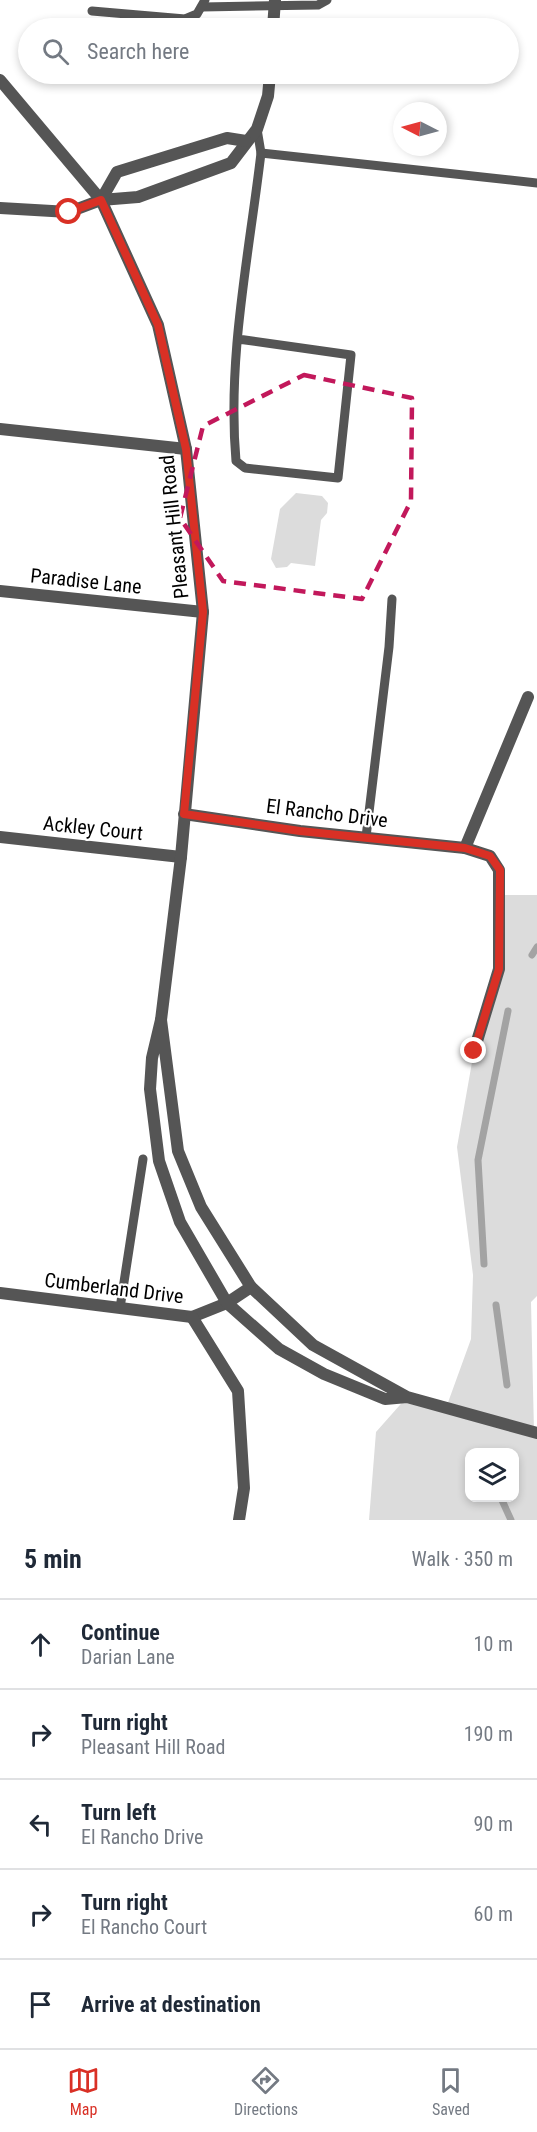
<!DOCTYPE html>
<html lang="en">
<head>
<meta charset="utf-8">
<style>
  body { margin:0; font-family:"Roboto Condensed",sans-serif; background:#f6f6f7; color:#1f2937 }
  .controls { position:absolute; right:18px; bottom:18px; display:grid; overflow:hidden; border-radius:12px; box-shadow:0 3px 9px #0003 }
  .controls button { width:54px; height:54px; display:grid; place-items:center; padding:0; border:0; border-bottom:2px solid #e0e1e3; background:#fff; color:#1f2937; font:30px sans-serif }
  .compass { position:absolute; left:393px; top:102px; width:54px; height:54px; border-radius:50%; background:#fff; box-shadow:0 3px 9px #0003; rotate:276deg }
  .stop { position:absolute; width:18px; height:18px; margin:-14px; border:4px solid #d93025; border-radius:50%; background:#fff }
  .stop.end { background:#d93025; border-color:#fff; box-shadow:0 2px 6px #0008 }
  .list { margin:0; padding:0; list-style:none }
  h2 { display:flex; justify-content:space-between; align-items:center; height:78px; margin:0; padding:0 24px; font-size:26px }
  h2 small { font-size:20px; font-weight:400; color:#747a83 }
  .list li { display:grid; grid-template-columns:39px 1fr auto; gap:18px; align-items:center; box-sizing:border-box; height:90px; padding:0 24px; border-top:2px solid #e0e1e3 }
  .list b { display:block; font-size:22px; white-space:nowrap }
  .list p { margin:0; font-size:20px; white-space:nowrap; color:#747a83 }
  .list em { font-size:20px; font-style:normal; color:#747a83 }
  .icon { flex:none; width:33px; height:33px; fill:none; stroke:currentColor; stroke-width:2; stroke-linecap:round; stroke-linejoin:round }
  .map { position:relative; flex:none; width:537px; height:1520px; overflow:hidden }
  .search { position:absolute; background:#fff; box-shadow:0 3px 9px #0003; left:18px; right:18px; top:18px; height:66px; display:flex; align-items:center; gap:15px; box-sizing:border-box; padding:0 21px; border-radius:33px; color:#747a83; font-size:22px }
  .sheet { height:528px; background:#fff }
  nav { display:flex; justify-content:space-around; align-items:center; box-sizing:border-box; height:84px; border-top:2px solid #e0e1e3; background:#fff; font-size:16px; color:#747a83 }
  nav a { display:grid; justify-items:center; gap:3px }
  nav .on { color:#d93025 }
  .map>svg:first-child { display:block }
  .green { fill:#dcdcdc; fill-rule:evenodd }
  .lines { fill:none; stroke-linecap:round; stroke-linejoin:round }
  .stream { stroke:#a3a3a3; stroke-width:7 }
  .service { stroke:#555; stroke-width:9 }
  .minor { stroke:#555; stroke-width:12 }
  .tertiary { stroke:#555; stroke-width:12 }
  .route { stroke:#d93025; stroke-width:8 }
  .marked { fill:none; stroke:#c2185b; stroke-width:4.5; stroke-dasharray:12 8; stroke-linejoin:round }
  .labels { text-anchor:middle; dominant-baseline:central; stroke-width:4.5; stroke-linejoin:round; paint-order:stroke }
  .street-label { font-size:20px; fill:#000; stroke:#fff }
</style>
</head>
<body>
<div class="map">
<svg width="537" height="1520" viewBox="0 0 537 1520">
  <rect width="100%" height="100%" fill="#fff"/>
  <!-- green -->
  <g class="green">
    <polygon points="296,493 322,496 328,503 327,513 321,520 315,566 291,563 287,567 276,568 271,559 280,509"/>
    <path d="M500,895H537V1296L531,1302L534,1432L537,1433V1520H369L376,1432L407,1397L446,1408L471,1339L473,1275L457,1147L474,1051L499,969ZM470,1452H514V1498H470Z"/>
  </g>
  <g class="lines">
    <!-- stream -->
    <g class="stream">
      <polyline points="532,955 537,947"/>
      <polyline points="484,1264 478,1160 508,1011"/>
      <polyline points="496,1305 507,1385"/>
      <polyline points="501,1498 511,1520"/>
    </g>
    <!-- service -->
    <g class="service">
      <polyline points="202,7 318,5 327,0"/>
      <polyline points="92,11 185,19 197,14 205,0"/>
      <polyline points="261,153 537,183"/>
      <path d="M238,339L351,355L338,478L245,468L236,461C227,358 249,255 261,153L257,129"/>
      <polyline points="366,837 389,647 392,599"/>
      <polyline points="120,1308 143,1159"/>
    </g>
    <!-- minor -->
    <g class="minor">
      <polyline points="0,208 69,212 101,200"/>
      <polyline points="0,429 186,449"/>
      <polyline points="0,591 203,612"/>
      <polyline points="184,814 300,831 465,848"/>
      <polyline points="0,837 181,857"/>
      <polyline points="474,1051 499,969 499,870 490,856 465,848 528,697"/>
      <polyline points="0,1293 192,1317 227,1303 251,1287"/>
      <polyline points="192,1317 238,1391 244,1488 239,1520"/>
    </g>
    <!-- tertiary -->
    <g class="tertiary">
      <polyline points="273,28 275,0"/>
      <polyline points="0,80 101,200 158,325 186,449 203,612 181,857 161,1020"/>
      <polyline points="101,200 138,197 231,163 257,129 268,96 270,74"/>
      <polyline points="101,200 117,172 227,138 246,141"/>
      <polyline points="407,1397 385,1399 324,1374 279,1349 227,1303 180,1222 159,1161 150,1089 152,1058 161,1020 178,1151 201,1207 251,1287 313,1345 407,1397 537,1433"/>
    </g>
  </g>
  <g class="lines">
    <!-- route -->
    <polyline class="route" points="69,212 101,200 158,325 186,449 203,612 184,814 300,831 465,848 490,856 500,870 499,969 474,1051"/>
  </g>
  <!-- marked area -->
  <path class="marked" d="M304,375L412,398L411,501L362,599L223,581L180,518L203,426Z"/>
  <g class="labels">
    <!-- street labels -->
    <g class="street-label">
      <text transform="translate(174 527) rotate(-96)">Pleasant Hill Road</text>
      <text transform="translate(86 581) rotate(6)">Paradise Lane</text>
      <text transform="translate(327 813) rotate(7)">El Rancho Drive</text>
      <text transform="translate(93 828) rotate(6)">Ackley Court</text>
      <text transform="translate(114 1288) rotate(7)">Cumberland Drive</text>
    </g>
  </g>
</svg>
<div class="controls">
<button><svg class="icon" aria-label="layers" viewBox="0 0 24 24"><path d="M12 4l9 5-9 5-9-5zM3 14l9 5 9-5"/></svg></button>
</div>
<svg class="compass" viewBox="-18 -18 36 36"><path d="M0-13l5 13h-10z" fill="#e53935"/><path d="M0 13l5-13h-10z" fill="#747a83"/></svg>
<div class="stop" style="left:69px;top:212px"></div>
<div class="stop end" style="left:474px;top:1051px"></div>
<div class="search"><svg class="icon" aria-label="search" viewBox="0 0 24 24"><circle cx="10" cy="10" r="6"/><path d="M15 15l6 6"/></svg>Search here</div>
</div>
<section class="sheet">
<h2>5 min<small>Walk · 350 m</small></h2>
<ul class="list">
<li><svg class="icon" aria-label="ahead" viewBox="0 0 24 24"><path d="M12 20V5M6 11l6-6 6 6"/></svg><div><b>Continue</b><p>Darian Lane</p></div><em>10 m</em></li>
<li><svg class="icon" aria-label="right" viewBox="0 0 24 24"><path d="M7 20v-9h11M14 6l5 5-5 5"/></svg><div><b>Turn right</b><p>Pleasant Hill Road</p></div><em>190 m</em></li>
<li><svg class="icon" aria-label="left" viewBox="0 0 24 24"><path d="M17 20v-9H6M10 6l-5 5 5 5"/></svg><div><b>Turn left</b><p>El Rancho Drive</p></div><em>90 m</em></li>
<li><svg class="icon" aria-label="right" viewBox="0 0 24 24"><path d="M7 20v-9h11M14 6l5 5-5 5"/></svg><div><b>Turn right</b><p>El Rancho Court</p></div><em>60 m</em></li>
<li><svg class="icon" aria-label="arrive" viewBox="0 0 24 24"><path d="M6 21V4h12l-3 4 3 4H6"/></svg><div><b>Arrive at destination</b></div></li>
</ul>
</section>
<nav>
<a class="on"><svg class="icon" aria-label="map" viewBox="0 0 24 24"><path d="M3 6l6-2 6 2 6-2v14l-6 2-6-2-6 2zM9 4v14M15 6v14"/></svg>Map</a>
<a><svg class="icon" aria-label="directions" viewBox="0 0 24 24"><path d="M12 3l9 9-9 9-9-9zM9 14v-3h6M13 9l2 2-2 2"/></svg>Directions</a>
<a><svg class="icon" aria-label="saved" viewBox="0 0 24 24"><path d="M7 4h10v16l-5-4-5 4z"/></svg>Saved</a>
</nav>
</body>
</html>
